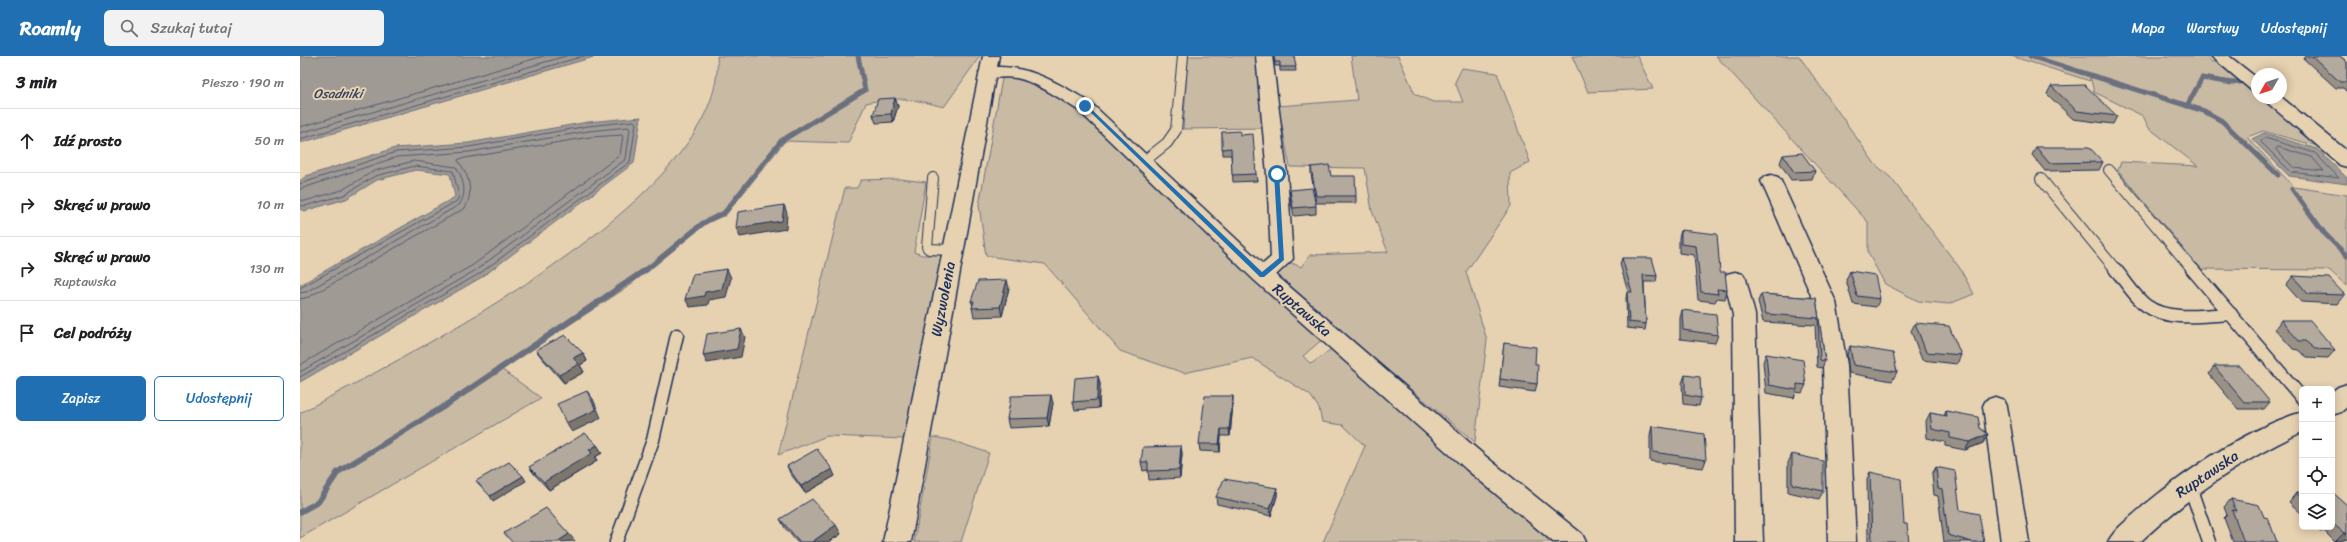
<!DOCTYPE html>
<html lang="pl">
<head>
<meta charset="utf-8">
<style>
  body { margin:0; font-family:Sriracha,sans-serif; background:#f2f2f2; color:#202124 }
  .controls { position:absolute; right:12px; bottom:12px; display:grid; overflow:hidden; border-radius:6px; box-shadow:0 2px 10px #0003 }
  .controls button { width:36px; height:36px; display:grid; place-items:center; padding:0; border:0; border-bottom:1px solid #e0e0e0; background:#fff; color:#202124; font:20px sans-serif }
  .compass { position:absolute; left:1951px; top:12px; width:36px; height:36px; border-radius:50%; background:#fff; box-shadow:0 2px 10px #0003; rotate:231deg }
  .stop { position:absolute; width:12px; height:12px; margin:-9px; border:3px solid #1f6fb2; border-radius:50%; background:#fff }
  .stop.end { background:#1f6fb2; border-color:#fff; box-shadow:0 1px 4px #0008 }
  .list { margin:0; padding:0; list-style:none }
  h2 { display:flex; justify-content:space-between; align-items:center; height:52px; margin:0; padding:0 16px; font-size:17px }
  h2 small { font-size:13px; font-weight:400; color:#757577 }
  .list li { display:grid; grid-template-columns:26px 1fr auto; gap:12px; align-items:center; box-sizing:border-box; height:64px; padding:0 16px; border-top:1px solid #e0e0e0 }
  .list b { display:block; font-size:15px; white-space:nowrap }
  .list p { margin:0; font-size:13px; white-space:nowrap; color:#757577 }
  .list em { font-size:13px; font-style:normal; color:#757577 }
  .actions { display:flex; gap:8px; padding:12px 16px }
  .actions a { flex:1; padding:9px 0; border:1px solid #1f6fb2; border-radius:6px; text-align:center; font-size:14px; color:#1f6fb2 }
  .actions .main { background:#1f6fb2; color:#fff }
  .icon { flex:none; width:22px; height:22px; fill:none; stroke:currentColor; stroke-width:2; stroke-linecap:round; stroke-linejoin:round }
  .map { position:relative; flex:none; width:2047px; height:486px; overflow:hidden }
  header { display:flex; align-items:center; gap:24px; box-sizing:border-box; height:56px; padding:0 20px; background:#1f6fb2; color:#fff }
  header strong { font-size:19px }
  nav { display:flex; gap:22px; margin-inline-start:auto; font-size:14px }
  .search { width:280px; height:36px; background:#f2f2f2; display:flex; align-items:center; gap:10px; box-sizing:border-box; padding:0 14px; border-radius:6px; color:#757577; font-size:15px }
  main { display:flex }
  aside { flex:1; background:#fff }
  .map>svg:first-child { display:block }
  .green { fill:#c9baa4; stroke:#727481 }
  .water { fill:#a09a94; stroke:#6b6f7e }
  .lines { fill:none; stroke-linecap:round; stroke-linejoin:round }
  .shore { stroke:#505a74; stroke-width:1 }
  .stream-far1 { stroke:#6b6f7e; stroke-width:5 }
  .stream { stroke:#6b6f7e; stroke-width:6 }
  .lane-far1-casing { stroke:#1b2f5e; stroke-width:12 }
  .lane-casing { stroke:#1b2f5e; stroke-width:15 }
  .street-casing { stroke:#1b2f5e; stroke-width:3 }
  .secondary-casing { stroke:#1b2f5e; stroke-width:3 }
  .lane-far1 { stroke:#e6d2b0; stroke-width:10 }
  .lane { stroke:#e6d2b0; stroke-width:12 }
  .street { fill:#e6d2b0; fill-rule:evenodd }
  .secondary { fill:#e6d2b0; fill-rule:evenodd }
  .wall { fill:#9a9186; stroke:#1b2f5e }
  .shaded-wall { fill:#7d766d; stroke:#1b2f5e }
  .building { fill:#b3a99c; stroke:#1b2f5e }
  .route { fill:#1f6fb2 }
  .labels { text-anchor:middle; dominant-baseline:central; stroke-width:4; stroke-linejoin:round; paint-order:stroke }
  .far-water-label { font-size:13px; font-style:italic; fill:#2f3f66; stroke:#e6d2b0 }
  .street-label { font-size:15px; fill:#1b2f5e; stroke:#e6d2b0 }
</style>
</head>
<body>
<header>
<strong>Roamly</strong>
<div class="search"><svg class="icon" aria-label="search" viewBox="0 0 24 24"><circle cx="10" cy="10" r="6"/><path d="M15 15l6 6"/></svg>Szukaj tutaj</div>
<nav><a>Mapa</a><a>Warstwy</a><a>Udostępnij</a></nav>
</header>
<main>
<aside>
<h2>3 min<small>Pieszo · 190 m</small></h2>
<ul class="list">
<li><svg class="icon" aria-label="ahead" viewBox="0 0 24 24"><path d="M12 20V5M6 11l6-6 6 6"/></svg><div><b>Idź prosto</b></div><em>50 m</em></li>
<li><svg class="icon" aria-label="right" viewBox="0 0 24 24"><path d="M7 20v-9h11M14 6l5 5-5 5"/></svg><div><b>Skręć w prawo</b></div><em>10 m</em></li>
<li><svg class="icon" aria-label="right" viewBox="0 0 24 24"><path d="M7 20v-9h11M14 6l5 5-5 5"/></svg><div><b>Skręć w prawo</b><p>Ruptawska</p></div><em>130 m</em></li>
<li><svg class="icon" aria-label="arrive" viewBox="0 0 24 24"><path d="M6 21V4h12l-3 4 3 4H6"/></svg><div><b>Cel podróży</b></div></li>
</ul>
<div class="actions"><a class="main">Zapisz</a><a>Udostępnij</a></div>
</aside>
<div class="map">
<svg width="2047" height="486" viewBox="0 0 2047 486">
  <rect width="100%" height="100%" fill="#e6d2b0"/>
  <filter id="ink" filterUnits="userSpaceOnUse"><feTurbulence type="fractalNoise" baseFrequency=".025" numOctaves="2"/><feDisplacementMap in="SourceGraphic" scale="8" xChannelSelector="R" yChannelSelector="G"/><feConvolveMatrix kernelMatrix="1 2 1 2 8 2 1 2 1" color-interpolation-filters="sRGB"/></filter>
  <g filter="url(#ink)">
    <!-- green -->
    <g class="green">
      <path d="M417,0H680L644,51C613,43 598,40 566,47L548,87L485,85L425,160H416L326,232L201,313L241,342L0,482V357C106,299 429,141 417,0Z"/>
      <polygon points="888,0 958,0 963,72 883,73"/>
      <polygon points="1051,0 1098,0 1115,38 1133,46 1163,46 1155,26 1162,12 1197,17 1230,106 1210,117 1211,150 1166,216 1187,284 1175,386 973,220 987,205 1001,211 1010,199 1088,196 1072,155 1065,112 990,111 978,50 1057,44"/>
      <polygon points="1272,0 1337,0 1353,33 1288,36"/>
      <polygon points="1416,0 1499,0 1575,108 1591,122 1659,211 1674,238 1649,248 1618,245 1585,228 1568,197 1568,166"/>
      <polygon points="1711,0 1906,0 1912,6 1923,6 1957,34 1957,42 1967,42 2025,92 1963,75 1947,81 1994,131 2047,139 2047,230 2029,214 1900,213 1818,114 1821,106 1898,110 1849,72 1843,60 1794,36 1790,20 1790,25"/>
      <polygon points="708,21 720,22 779,52 1025,281 1003,300 1011,308 1034,291 1261,486 1023,486 1065,390 1043,369 1022,366 1019,352 1010,339 952,302 884,317 820,295 745,208 686,200 679,149 702,23"/>
      <polygon points="600,123 626,126 614,196 622,199 642,199 606,383 527,380 478,399 545,132 557,132 561,124"/>
      <polygon points="633,381 650,384 689,397 661,486 614,486"/>
    </g>
    <!-- water -->
    <g class="water">
      <polygon points="0,0 297,0 0,87"/>
      <polygon points="341,61 334,107 182,221 0,326 0,229 155,141 150,118 116,114 77,124 46,143 4,155 0,153 0,125 6,120 95,92 168,87 288,66"/>
      <polygon points="1964,77 2017,93 2047,122 2047,128 1989,120 1952,83"/>
    </g>
    <g class="lines">
      <!-- shore -->
      <g class="shore">
        <polyline points="0,71 244,0"/>
        <polyline points="0,77 266,0"/>
        <polygon points="1965,82 2015,97 2039,122 1991,116 1961,86"/>
        <polyline points="0,83 284,0"/>
        <polygon points="1978,91 2012,101 2024,115 1994,112 1976,94"/>
        <polyline points="0,128 96,96 169,91 288,70 334,65 336,67 330,106 179,218 0,321"/>
        <polyline points="0,133 97,101 169,96 289,75 328,71 330,73 326,103 176,214 0,316"/>
        <path d="M0,144L5,145L42,134L74,115L114,105L156,111C163,122 168,138 159,149L6,236L0,237"/>
        <polyline points="0,149 5,150 44,139 75,120 115,110 153,115 159,140 157,145 0,232"/>
        <path d="M0,243L9,241L165,152C174,137 169,118 158,105L159,103L290,81L323,79L320,99L173,209L0,309"/>
      </g>
      <!-- stream-far1 -->
      <g class="stream-far1">
        <polyline points="1730,0 1904,55 1922,65 1978,119"/>
        <polyline points="1887,50 1902,22 1932,27 1945,25"/>
        <polyline points="1992,133 2025,178 2047,200"/>
        <polyline points="346,214 403,167 424,157 481,85 565,34 558,0"/>
      </g>
      <!-- stream -->
      <polyline class="stream" points="0,456 18,446 38,416 143,351 347,213"/>
      <defs>
        <g id="lane-far1">
          <polyline points="843,106 867,87 876,74 883,0"/>
          <polyline points="1809,114 1893,214"/>
          <polyline points="633,122 627,191 629,193 653,194"/>
          <polyline points="1741,123 1816,214"/>
        </g>
        <g id="lane">
          <path d="M1815,213C1824,223 1836,243 1847,250C1869,266 1906,259 1931,258"/>
          <polyline points="1892,213 2002,342"/>
          <polyline points="1889,428 1909,486"/>
          <polyline points="316,486 353,384 377,279"/>
        </g>
        <g id="street">
          <path d="M956,0H972L987,118L993,203L976,219L1184,399L1282,478L1286,486H1253L1166,413L954,224L779,55C763,44 734,25 716,22C705,20 693,23 682,21L679,17L682,13C721,4 759,27 791,47L963,208L971,201L967,118Z"/>
          <polygon points="1911,0 1929,0 1957,22 1957,35 1951,34"/>
          <polygon points="1981,41 2047,95 2047,111 2040,109 1962,42"/>
          <polygon points="1471,119 1478,121 1481,125 1536,246 1547,309 1556,486 1528,486 1523,309 1514,246 1461,125 1464,121"/>
          <polygon points="1435,216 1443,218 1446,223 1455,259 1463,486 1435,486 1433,259 1424,223 1427,218"/>
          <polygon points="2047,328 2047,351 2041,356 2032,359 2032,336 2038,331"/>
          <polygon points="1695,341 1704,344 1707,350 1729,486 1701,486 1683,350 1686,344"/>
          <path d="M2002,356V376C1942,404 1888,441 1840,486H1808C1815,472 1830,462 1842,451C1887,414 1946,373 2002,356Z"/>
        </g>
        <polygon id="secondary" points="683,0 699,0 611,486 583,486"/>
      </defs>
      <!-- lane-far1 casing -->
      <use href="#lane-far1" class="lane-far1-casing"/>
      <!-- lane casing -->
      <use href="#lane" class="lane-casing"/>
      <!-- street casing -->
      <use href="#street" class="street-casing"/>
      <!-- secondary casing -->
      <use href="#secondary" class="secondary-casing"/>
      <!-- lane-far1 -->
      <use href="#lane-far1" class="lane-far1"/>
      <!-- lane -->
      <use href="#lane" class="lane"/>
      <!-- street -->
      <use href="#street" class="street"/>
      <!-- secondary -->
      <use href="#secondary" class="secondary"/>
    </g>
    <!-- wall -->
    <g class="wall">
      <polygon points="974,0 994,0 996,15 980,15 980,10 975,10"/>
      <polygon points="2006,0 2040,0 2047,6 2047,36 2043,32 2036,32 2004,3"/>
      <polygon points="1751,30 1817,60 1813,68 1773,63 1747,38"/>
      <polygon points="595,42 598,50 593,66 576,67 573,59"/>
      <polygon points="922,76 956,118 957,125 933,126 931,99 923,99"/>
      <polygon points="1736,91 1803,106 1799,114 1745,115 1732,99"/>
      <polygon points="1483,99 1515,115 1512,123 1491,124 1480,107"/>
      <polygon points="1011,111 1031,120 1056,140 1056,147 1016,147 1011,118"/>
      <polygon points="990,134 1016,150 1016,158 994,160 990,142"/>
      <polygon points="1381,174 1420,216 1427,234 1425,243 1417,242 1415,246 1398,244 1394,199 1379,197 1379,182"/>
      <polygon points="1322,202 1357,220 1356,226 1344,226 1346,268 1345,274 1327,272 1326,242 1327,236 1328,236 1320,208"/>
      <polygon points="1550,215 1580,243 1576,251 1553,248 1546,224"/>
      <polygon points="1993,220 2045,239 2038,248 2001,246 1986,229"/>
      <polygon points="709,232 702,260 674,261 672,252 673,250 671,245"/>
      <polygon points="1461,238 1516,242 1525,305 1522,312 1517,311 1515,269 1463,266 1458,245"/>
      <polygon points="1382,254 1418,279 1415,287 1380,283 1380,262"/>
      <polygon points="1981,264 2035,294 2028,302 2007,301 1998,294 1993,293 1975,273"/>
      <polygon points="1615,267 1661,299 1657,308 1622,304 1611,275"/>
      <polygon points="1204,287 1235,308 1237,328 1235,336 1199,331"/>
      <polygon points="1550,290 1597,316 1592,325 1549,317 1547,298"/>
      <polygon points="236,294 283,297 287,305 280,309 284,316 264,327 241,301"/>
      <polygon points="1466,298 1506,329 1502,337 1496,336 1494,342 1466,337 1463,306"/>
      <polygon points="1914,310 1970,346 1964,353 1938,353 1909,318"/>
      <polygon points="1385,319 1401,342 1399,350 1383,348 1382,327"/>
      <polygon points="798,320 800,328 799,352 775,354 773,346"/>
      <polygon points="753,347 749,370 709,372 707,363"/>
      <polygon points="933,347 930,380 921,380 920,396 900,395 899,388"/>
      <polygon points="1646,355 1680,372 1688,378 1683,387 1665,394 1645,390 1645,386 1627,382 1626,365 1630,357 1644,360"/>
      <polygon points="1352,370 1406,404 1403,412 1350,405 1350,379"/>
      <polygon points="297,389 302,397 295,401 297,405 249,434 235,419 229,411"/>
      <polygon points="881,390 882,398 880,422 849,424 848,414 843,415 841,406"/>
      <polygon points="1492,398 1523,435 1519,443 1488,436 1488,407"/>
      <polygon points="487,410 535,420 505,437 490,417"/>
      <polygon points="1636,411 1660,454 1684,486 1644,486 1638,440 1634,439 1632,418"/>
      <polygon points="1570,416 1604,468 1609,486 1568,486 1567,423"/>
      <polygon points="977,432 977,440 971,460 917,448 916,441"/>
      <polygon points="2002,436 2002,458 1989,446 1996,437"/>
      <polygon points="2032,436 2047,483 2035,486 2024,475 2020,476 2015,471 2032,471"/>
      <polygon points="1931,443 1964,461 1977,486 1933,486 1924,462 1927,459 1924,451"/>
      <polygon points="480,463 541,478 528,486 497,486 485,472"/>
    </g>
    <!-- shaded-wall -->
    <g class="shaded-wall">
      <polygon points="595,42 598,50 593,66 591,58"/>
      <polygon points="484,149 487,157 486,173 440,181 436,172"/>
      <polygon points="427,213 431,222 426,241 409,244 408,249 390,251 385,243 405,236"/>
      <polygon points="707,224 709,232 702,260 700,251"/>
      <polygon points="441,273 445,281 441,301 407,307 403,299"/>
      <polygon points="283,297 287,305 280,309 284,316 264,327 259,319 273,302"/>
      <polygon points="798,320 800,328 799,352 797,344"/>
      <polygon points="287,335 293,343 301,362 272,376 266,367"/>
      <polygon points="751,339 753,347 749,370 747,362"/>
      <polygon points="933,340 933,347 930,380 929,373"/>
      <polygon points="921,373 921,380 920,396 919,388"/>
      <polygon points="1688,378 1683,387 1665,394 1670,386"/>
      <polygon points="297,389 302,397 295,401 297,405 249,434 244,426"/>
      <polygon points="881,390 882,398 880,422 879,414"/>
      <polygon points="532,413 535,420 505,437 501,430"/>
      <polygon points="223,420 226,425 193,445 190,440"/>
      <polygon points="977,432 977,440 971,460 970,453"/>
      <polygon points="536,469 541,478 528,486 512,486"/>
      <polygon points="2044,477 2047,477 2047,483 2035,486"/>
      <polygon points="269,478 275,485 257,486"/>
    </g>
    <!-- building -->
    <g class="building">
      <polygon points="974,0 994,0 996,11 980,11 980,6 975,6"/>
      <polygon points="2012,0 2040,0 2047,6 2047,26 2040,26"/>
      <polygon points="1785,29 1817,60 1777,55 1751,30"/>
      <polygon points="595,42 591,58 573,59 578,43"/>
      <polygon points="940,75 940,79 953,78 956,118 932,119 931,92 922,93 922,76"/>
      <polygon points="1736,91 1789,91 1803,106 1749,107"/>
      <polygon points="1502,97 1515,115 1494,116 1483,99"/>
      <polygon points="1029,109 1031,120 1055,120 1056,140 1016,140 1011,111"/>
      <polygon points="1012,132 1016,150 993,152 990,134"/>
      <polygon points="484,149 482,165 436,172 438,156"/>
      <polygon points="1381,174 1417,178 1420,216 1425,216 1427,234 1417,233 1418,238 1401,236 1396,190 1381,188"/>
      <polygon points="1322,202 1352,202 1357,220 1343,219 1346,268 1329,266 1327,236 1332,236"/>
      <polygon points="427,213 422,233 405,236 404,240 385,243 393,218"/>
      <polygon points="1550,215 1575,219 1580,243 1557,240"/>
      <polygon points="1993,220 2029,222 2045,239 2008,238"/>
      <polygon points="707,224 700,251 672,252 674,245 671,245 678,225"/>
      <polygon points="1461,238 1516,242 1525,305 1520,304 1518,262 1466,258"/>
      <polygon points="1382,254 1416,258 1418,279 1383,274"/>
      <polygon points="1981,264 2010,264 2035,294 2015,293 2005,285 1999,285"/>
      <polygon points="1615,267 1649,270 1661,299 1626,296"/>
      <polygon points="441,273 437,293 403,299 407,278"/>
      <polygon points="265,279 283,297 273,302 279,308 259,319 236,294"/>
      <polygon points="1204,287 1236,291 1235,308 1238,308 1237,328 1200,323"/>
      <polygon points="1550,290 1593,297 1597,316 1553,309"/>
      <polygon points="1466,298 1503,304 1506,329 1497,328 1497,334 1469,329"/>
      <polygon points="1914,310 1940,310 1970,346 1944,346"/>
      <polygon points="1385,319 1400,321 1401,342 1385,339"/>
      <polygon points="798,320 797,344 773,346 775,322"/>
      <polygon points="287,335 296,354 266,367 257,348"/>
      <polygon points="751,339 747,362 707,363 711,340"/>
      <polygon points="905,340 933,340 929,373 921,373 919,388 899,388"/>
      <polygon points="1646,355 1678,361 1680,372 1688,378 1670,386 1650,382 1650,377 1632,373 1630,357 1647,360"/>
      <polygon points="1352,370 1404,378 1406,404 1353,396"/>
      <polygon points="285,377 297,389 289,394 292,397 244,426 229,411"/>
      <polygon points="881,390 879,414 848,415 848,406 841,406 843,391"/>
      <polygon points="517,393 532,413 501,430 487,410"/>
      <polygon points="1492,398 1523,405 1523,435 1492,428"/>
      <polygon points="209,406 223,420 190,440 176,425"/>
      <polygon points="1636,411 1655,415 1660,454 1679,458 1684,486 1672,486 1648,479 1642,433 1638,432"/>
      <polygon points="1570,416 1601,423 1604,468 1607,468 1609,486 1572,486"/>
      <polygon points="924,423 977,432 970,453 916,441"/>
      <polygon points="2002,436 2002,443 1996,437"/>
      <polygon points="2032,436 2047,449 2047,477 2044,477 2032,467"/>
      <polygon points="512,443 536,469 512,486 500,486 480,463"/>
      <polygon points="1931,443 1959,449 1964,461 1968,462 1977,486 1944,486 1932,454 1936,455"/>
      <polygon points="246,452 269,478 257,486 212,486 204,477"/>
    </g>
  </g>
  <!-- route -->
  <polygon class="route" points="783,49 787,49 962,216 979,202 974,118 979,116 984,204 964,221 960,221"/>
  <g class="labels">
    <!-- far-water labels -->
    <g class="far-water-label">
      <text x="38" y="37">Osadniki</text>
    </g>
    <!-- street labels -->
    <g class="street-label">
      <text transform="translate(643 243) rotate(-79)">Wyzwolenia</text>
      <text transform="translate(1002 254) rotate(41)">Ruptawska</text>
      <text transform="translate(1907 418) rotate(-34)">Ruptawska</text>
    </g>
  </g>
</svg>
<div class="controls">
<button>+</button>
<button>−</button>
<button><svg class="icon" aria-label="locate" viewBox="0 0 24 24"><circle cx="12" cy="12" r="6"/><path d="M12 2v4M12 18v4M2 12h4M18 12h4"/></svg></button>
<button><svg class="icon" aria-label="layers" viewBox="0 0 24 24"><path d="M12 4l9 5-9 5-9-5zM3 14l9 5 9-5"/></svg></button>
</div>
<svg class="compass" viewBox="-18 -18 36 36"><path d="M0-13l5 13h-10z" fill="#e53935"/><path d="M0 13l5-13h-10z" fill="#757577"/></svg>
<div class="stop" style="left:977px;top:118px"></div>
<div class="stop end" style="left:785px;top:50px"></div>
</div>
</main>
</body>
</html>
